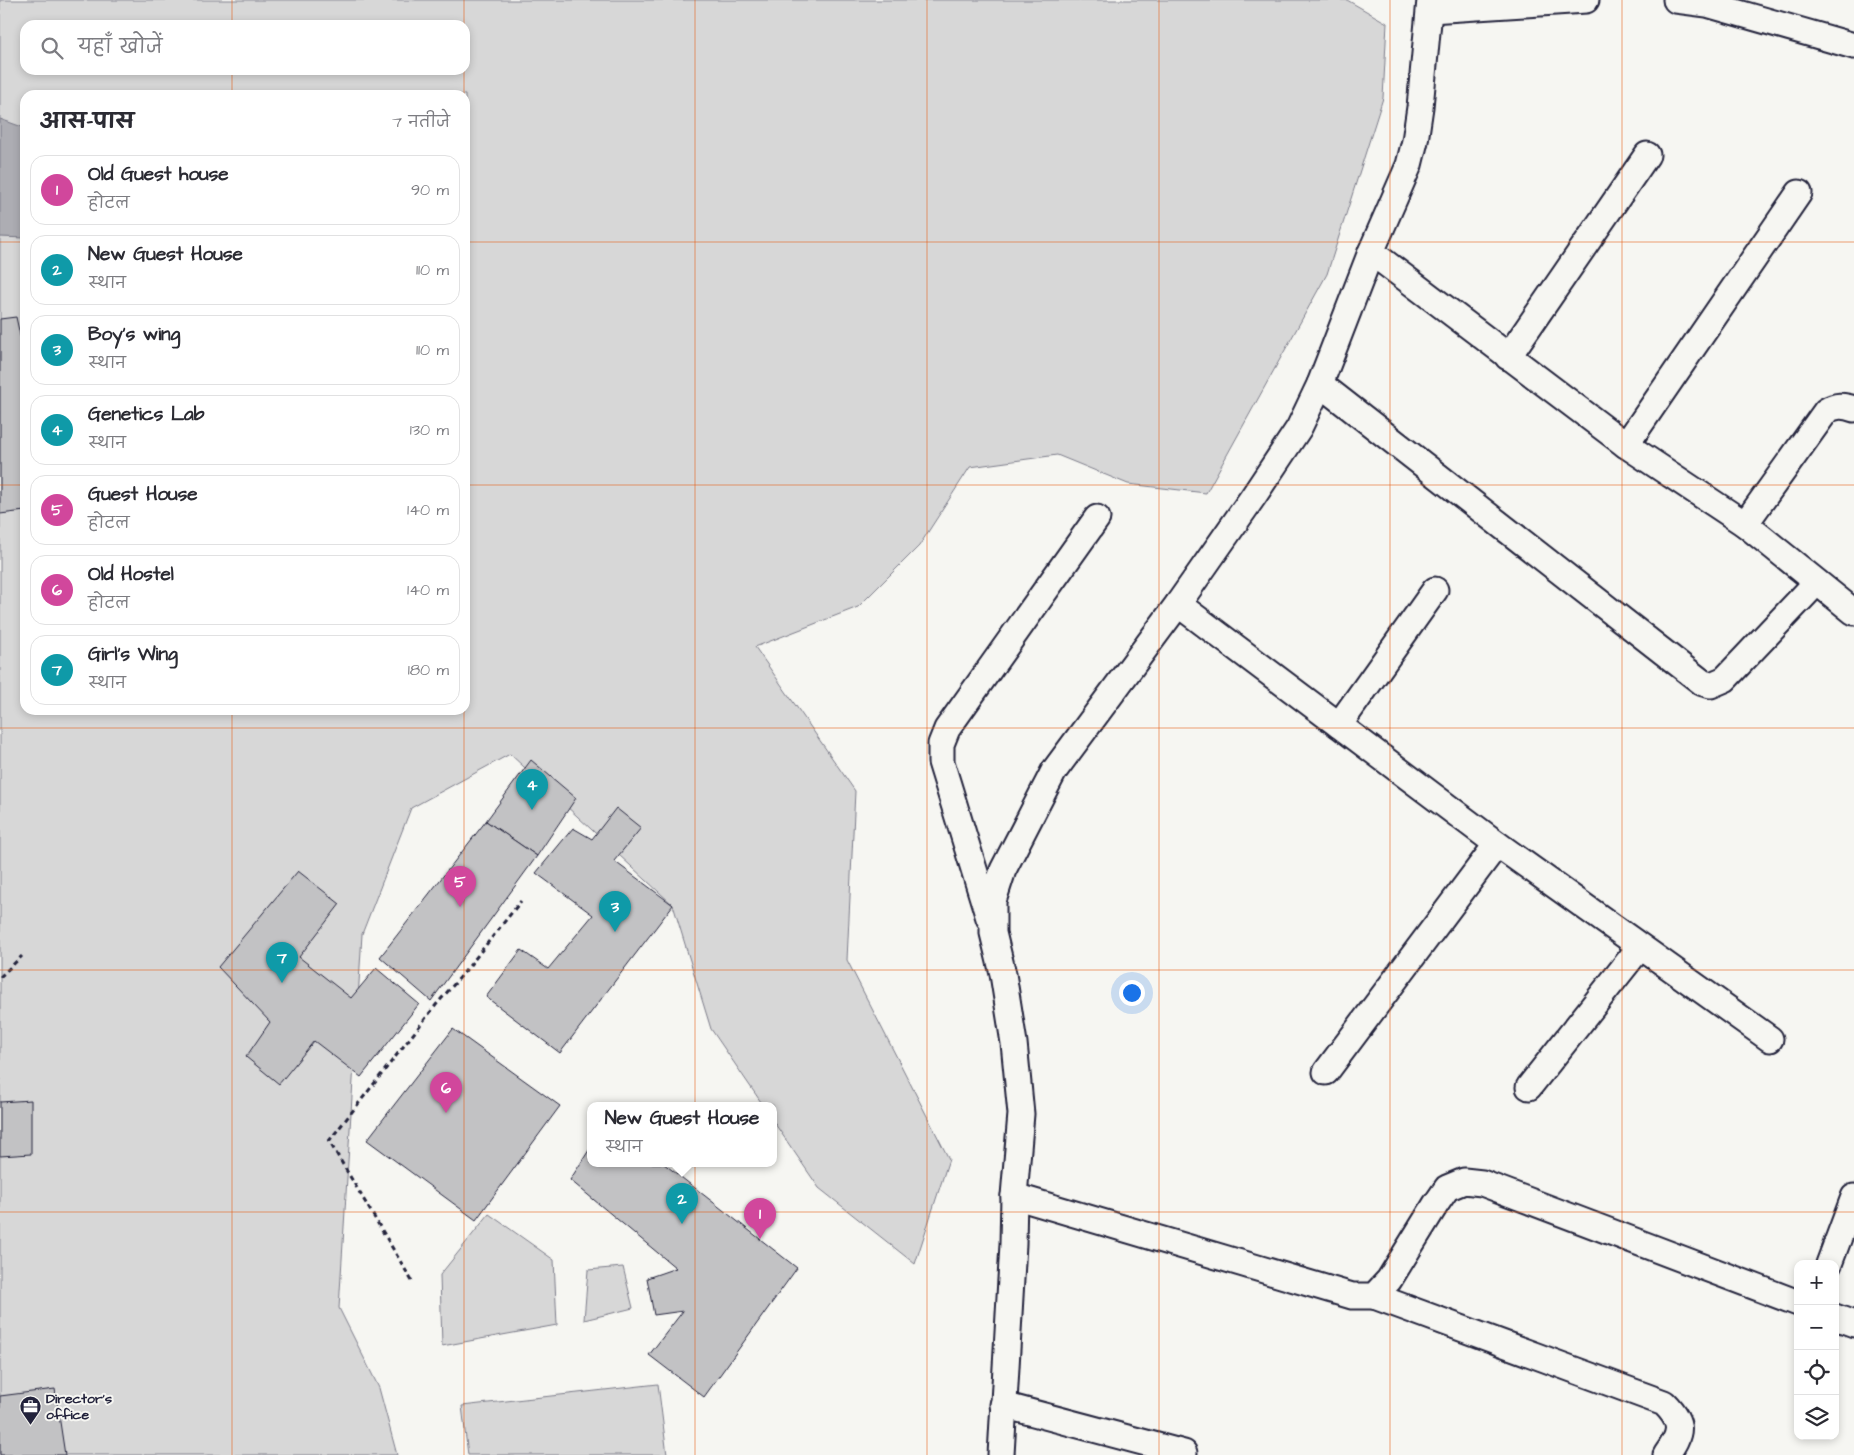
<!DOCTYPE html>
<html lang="hi">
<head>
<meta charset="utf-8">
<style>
  body { margin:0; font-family:"Architects Daughter","Playpen Sans Deva",sans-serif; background:#f2f2f3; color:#2b2b33 }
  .controls { position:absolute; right:15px; bottom:15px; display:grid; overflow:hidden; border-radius:10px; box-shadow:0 2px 8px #0003 }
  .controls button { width:45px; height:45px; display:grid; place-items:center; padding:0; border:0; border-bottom:1px solid #e1e1e2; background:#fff; color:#2b2b33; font:25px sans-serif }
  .you { position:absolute; left:1131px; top:992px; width:18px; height:18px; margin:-12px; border:4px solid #fff; border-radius:50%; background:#1a73e8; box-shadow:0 0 0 8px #1a73e833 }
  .badge { display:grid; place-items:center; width:32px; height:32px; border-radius:50%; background:#7c3aed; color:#fff; font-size:16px; font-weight:700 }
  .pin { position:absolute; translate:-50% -41px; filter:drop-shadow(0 1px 2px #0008) }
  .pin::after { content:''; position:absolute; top:26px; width:18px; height:15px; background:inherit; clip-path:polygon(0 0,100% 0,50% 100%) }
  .popup { position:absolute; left:587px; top:1102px; width:190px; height:65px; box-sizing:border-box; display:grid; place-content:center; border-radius:10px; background:#fff; filter:drop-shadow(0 1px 4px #0005); font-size:16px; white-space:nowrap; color:#7c7c81 }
  .popup b { font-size:19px; color:#2b2b33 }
  .popup::after { content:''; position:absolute; left:50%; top:100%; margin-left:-10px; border:10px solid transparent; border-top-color:#fff }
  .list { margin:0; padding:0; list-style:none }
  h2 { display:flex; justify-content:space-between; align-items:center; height:65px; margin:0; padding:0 20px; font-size:21px }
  h2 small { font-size:16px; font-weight:400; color:#7c7c81 }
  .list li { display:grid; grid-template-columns:32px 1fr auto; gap:15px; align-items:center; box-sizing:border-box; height:70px; margin:0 10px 10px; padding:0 10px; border:1px solid #e1e1e2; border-radius:15px }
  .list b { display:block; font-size:19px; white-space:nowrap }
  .list p { margin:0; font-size:16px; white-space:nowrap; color:#7c7c81 }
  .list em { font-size:16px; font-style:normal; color:#7c7c81 }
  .icon { flex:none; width:28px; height:28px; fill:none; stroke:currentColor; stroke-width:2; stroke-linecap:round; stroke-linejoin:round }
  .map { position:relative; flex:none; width:1854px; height:1455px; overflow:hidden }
  .search { position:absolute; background:#fff; box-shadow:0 2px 8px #0003; left:20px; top:20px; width:450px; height:55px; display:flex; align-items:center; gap:12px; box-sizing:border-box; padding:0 18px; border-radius:15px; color:#7c7c81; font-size:19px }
  .panel { position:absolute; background:#fff; box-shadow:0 2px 8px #0003; left:20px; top:90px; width:450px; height:625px; border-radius:15px }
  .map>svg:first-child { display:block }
  .green { fill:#d7d7d7; stroke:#7c7c89; fill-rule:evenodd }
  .water { fill:#adadb3; stroke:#757583 }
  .building { fill:#c2c2c4; stroke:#22223b }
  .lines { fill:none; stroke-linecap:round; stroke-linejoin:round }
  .minor-casing { stroke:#22223b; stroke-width:29 }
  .path { stroke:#22223b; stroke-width:3; stroke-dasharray:5 4; stroke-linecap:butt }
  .minor { stroke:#f6f6f2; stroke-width:25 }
  .grid { fill:none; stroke:#e8590c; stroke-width:1; stroke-opacity:0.55 }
  .labels { text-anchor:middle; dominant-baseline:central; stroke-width:4; stroke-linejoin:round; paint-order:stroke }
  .poi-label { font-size:14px; font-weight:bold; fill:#22223b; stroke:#f6f6f2; text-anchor:start }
</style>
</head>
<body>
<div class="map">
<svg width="1854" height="1455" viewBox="0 0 1854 1455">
  <rect width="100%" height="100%" fill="#f6f6f2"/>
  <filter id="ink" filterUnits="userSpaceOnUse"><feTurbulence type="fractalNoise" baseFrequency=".02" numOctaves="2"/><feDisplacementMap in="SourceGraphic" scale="10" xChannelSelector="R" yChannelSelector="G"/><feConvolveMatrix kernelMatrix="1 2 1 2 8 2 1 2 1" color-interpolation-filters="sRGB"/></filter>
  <g filter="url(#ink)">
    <!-- green -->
    <g class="green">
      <path d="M0,0H1347L1387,23L1383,98L1327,274L1206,493L1128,484L1057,455L970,467L919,546L858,607L755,647L855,791L847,960L949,1159L915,1264L819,1188L773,1121V1105H763L711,1029L673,905L510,754L411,808L362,934L339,1308L379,1388L397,1455H0ZM25,25H465V70H25ZM25,95H465V710H25Z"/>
      <polygon points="489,1214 554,1260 557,1325 442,1346 440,1275"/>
      <polygon points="623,1267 633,1308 584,1320 588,1270"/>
      <polygon points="658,1384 667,1455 468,1455 462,1406"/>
    </g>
    <!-- water -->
    <polygon class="water" points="0,119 25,128 25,238 0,237"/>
    <!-- building -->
    <g class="building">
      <polygon points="16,317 25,358 25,511 0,514 0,319"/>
      <polygon points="531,760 576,798 537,856 486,821"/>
      <polygon points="616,808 641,828 614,861 673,905 560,1053 486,997 521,950 548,969 593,915 536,873 573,828 592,839"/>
      <polygon points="486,821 537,856 431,1001 380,957"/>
      <polygon points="298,871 340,904 299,957 351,998 376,968 419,1004 361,1077 314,1041 279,1084 246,1057 270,1022 218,967"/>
      <polygon points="453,1029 560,1106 476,1220 367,1140"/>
      <polygon points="31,1100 31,1154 0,1156 0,1102"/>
      <polygon points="591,1147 591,1163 663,1163 797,1268 704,1397 649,1355 683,1311 654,1315 647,1278 676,1268 570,1180"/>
      <polygon points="55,1389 65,1455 0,1455 0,1396"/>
    </g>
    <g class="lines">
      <defs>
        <g id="minor">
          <polyline points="1676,0 1707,4 1854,46"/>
          <polyline points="1430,10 1586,0"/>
          <polyline points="1371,252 1626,445 1745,524 1854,612"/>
          <polyline points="1508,357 1647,155"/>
          <polyline points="1320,384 1703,683 1711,685 1725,679 1816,583"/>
          <polyline points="1626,445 1799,193"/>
          <path d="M1745,524L1826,411C1836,405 1843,405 1854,409"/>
          <polyline points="1178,604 1497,844 1770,1039"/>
          <polyline points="1339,725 1435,590"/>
          <polyline points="989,918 941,762 941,744 947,729 1097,518"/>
          <polyline points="1326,1072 1497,844"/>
          <polyline points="1529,1087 1640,947"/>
          <polyline points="1014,1196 1352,1296 1374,1296 1389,1280 1436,1204 1447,1188 1464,1181 1482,1183 1798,1303"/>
          <polyline points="1829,1264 1854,1197"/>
          <path d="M1374,1296L1664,1403C1684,1423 1682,1433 1666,1455"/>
          <polyline points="1835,1317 1854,1324"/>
          <polyline points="1003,1405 1184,1453"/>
          <polyline points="1001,1455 1013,1244 1014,1196 1021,1114 1014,1043 1003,974 993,933 993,901 1003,870 1054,771 1178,604 1253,497 1299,428 1320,384 1371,252 1409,165 1415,141 1420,107 1430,0"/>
        </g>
      </defs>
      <!-- minor casing -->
      <use href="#minor" class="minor-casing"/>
      <!-- path -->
      <g class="path">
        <polyline points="0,977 22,956"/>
        <polyline points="412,1281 329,1141 436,1005 462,975 521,901"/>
      </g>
      <!-- minor -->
      <use href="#minor" class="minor"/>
    </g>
  </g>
  <!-- grid -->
  <path class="grid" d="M232,0V25M464,0V25M695,0V1455M927,0V1455M1159,0V1455M1390,0V1455M1622,0V1455M232,70V95M464,70V95M0,242H25M465,242H1854M0,485H25M465,485H1854M232,710V1455M464,710V1455M0,728H1854M0,970H1854M0,1212H1854"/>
  <!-- icons -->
  <defs>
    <symbol id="office-pin" viewBox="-11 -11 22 30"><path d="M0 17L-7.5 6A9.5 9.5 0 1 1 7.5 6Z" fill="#22223b" stroke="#f6f6f2"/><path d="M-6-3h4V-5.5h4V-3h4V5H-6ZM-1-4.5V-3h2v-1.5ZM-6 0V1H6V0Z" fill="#fff"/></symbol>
  </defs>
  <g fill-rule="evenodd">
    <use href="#office-pin" x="18" y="1394" width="25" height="34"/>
  </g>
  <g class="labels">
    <!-- poi labels -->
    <g class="poi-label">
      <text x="46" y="1399">Director's<tspan x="46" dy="16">office</tspan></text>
    </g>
  </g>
</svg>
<div class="controls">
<button>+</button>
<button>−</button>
<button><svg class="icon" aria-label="locate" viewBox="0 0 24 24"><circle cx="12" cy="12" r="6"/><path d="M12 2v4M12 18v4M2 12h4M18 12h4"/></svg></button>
<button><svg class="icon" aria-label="layers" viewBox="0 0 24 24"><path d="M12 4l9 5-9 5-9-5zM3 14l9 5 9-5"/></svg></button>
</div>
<div class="you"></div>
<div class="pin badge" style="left:760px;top:1239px;background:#d1479c">1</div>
<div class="pin badge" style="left:682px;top:1224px;background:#0f9aa8">2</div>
<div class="popup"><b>New Guest House</b>स्थान</div>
<div class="pin badge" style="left:615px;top:932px;background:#0f9aa8">3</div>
<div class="pin badge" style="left:532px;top:810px;background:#0f9aa8">4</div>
<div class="pin badge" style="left:460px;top:907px;background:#d1479c">5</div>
<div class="pin badge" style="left:446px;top:1113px;background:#d1479c">6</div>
<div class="pin badge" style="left:282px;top:983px;background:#0f9aa8">7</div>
<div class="search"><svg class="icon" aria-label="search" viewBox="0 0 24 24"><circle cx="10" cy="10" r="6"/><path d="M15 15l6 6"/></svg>यहाँ खोजें</div>
<section class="panel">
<h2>आस-पास<small>7 नतीजे</small></h2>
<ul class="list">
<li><span class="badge" style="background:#d1479c">1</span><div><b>Old Guest house</b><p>होटल</p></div><em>90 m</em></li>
<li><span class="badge" style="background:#0f9aa8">2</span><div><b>New Guest House</b><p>स्थान</p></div><em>110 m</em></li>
<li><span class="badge" style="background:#0f9aa8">3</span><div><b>Boy's wing</b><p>स्थान</p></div><em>110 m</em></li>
<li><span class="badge" style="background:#0f9aa8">4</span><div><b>Genetics Lab</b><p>स्थान</p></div><em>130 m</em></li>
<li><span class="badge" style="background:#d1479c">5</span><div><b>Guest House</b><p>होटल</p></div><em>140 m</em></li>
<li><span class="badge" style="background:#d1479c">6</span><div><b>Old Hostel</b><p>होटल</p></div><em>140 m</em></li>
<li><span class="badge" style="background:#0f9aa8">7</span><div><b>Girl's Wing</b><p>स्थान</p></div><em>180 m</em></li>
</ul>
</section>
</div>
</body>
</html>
